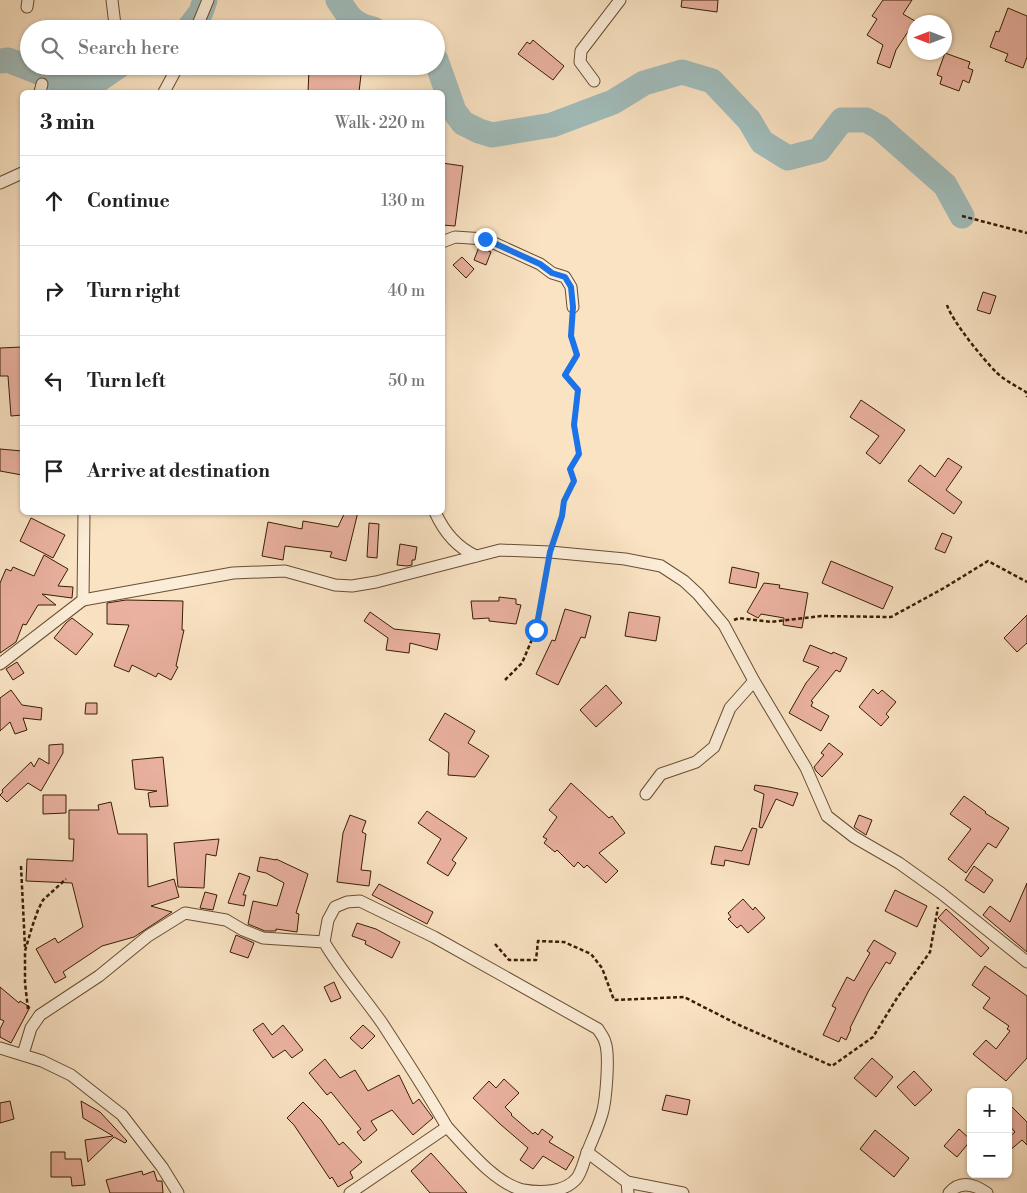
<!DOCTYPE html>
<html lang="en">
<head>
<meta charset="utf-8">
<style>
  body { margin:0; font-family:"Libre Bodoni",serif; background:#f6f6f6; color:#222 }
  .controls { position:absolute; right:15px; bottom:15px; display:grid; overflow:hidden; border-radius:8px; box-shadow:0 1px 4px #0004 }
  .controls button { width:45px; height:45px; display:grid; place-items:center; padding:0; border:0; border-bottom:1px solid #e0e0e0; background:#fff; color:#222; font:25px sans-serif }
  .compass { position:absolute; left:907px; top:15px; width:45px; height:45px; border-radius:50%; background:#fff; box-shadow:0 1px 4px #0004; rotate:270deg }
  .stop { position:absolute; width:15px; height:15px; margin:-11px; border:4px solid #1a73e8; border-radius:50%; background:#fff }
  .stop.end { background:#1a73e8; border-color:#fff; box-shadow:0 1px 5px #0008 }
  .list { margin:0; padding:0; list-style:none }
  h2 { display:flex; justify-content:space-between; align-items:center; height:65px; margin:0; padding:0 20px; font-size:21px }
  h2 small { font-size:16px; font-weight:400; color:#767676 }
  .list li { display:grid; grid-template-columns:32px 1fr auto; gap:15px; align-items:center; box-sizing:border-box; height:90px; padding:0 20px; border-top:1px solid #e0e0e0 }
  .list b { display:block; font-size:19px; white-space:nowrap }
  .list em { font-size:16px; font-style:normal; color:#767676 }
  .icon { flex:none; width:28px; height:28px; fill:none; stroke:currentColor; stroke-width:2; stroke-linecap:round; stroke-linejoin:round }
  .map { position:relative; flex:none; width:1027px; height:1193px; overflow:hidden }
  .search { position:absolute; background:#fff; box-shadow:0 1px 4px #0004; left:20px; top:20px; width:425px; height:55px; display:flex; align-items:center; gap:12px; box-sizing:border-box; padding:0 18px; border-radius:28px; color:#767676; font-size:19px }
  .panel { position:absolute; background:#fff; box-shadow:0 1px 4px #0004; left:20px; top:90px; width:425px; height:425px; border-radius:8px }
  .map>svg:first-child { display:block }
  .lines { fill:none; stroke-linecap:round; stroke-linejoin:round }
  .river { stroke:#a1bdbc; stroke-width:25 }
  .building { fill:#eab1a0; stroke:#381d02 }
  .minor-casing { stroke:#684e32; stroke-width:13 }
  .path { stroke:#381d02; stroke-width:2.5; stroke-dasharray:4 2.5; stroke-linecap:butt }
  .minor { stroke:#fcedd8; stroke-width:11 }
  .route { stroke:#1a73e8; stroke-width:6 }
</style>
</head>
<body>
<div class="map">
<svg width="1027" height="1193" viewBox="0 0 1027 1193">
  <rect width="100%" height="100%" fill="#fae3c3"/>
  <filter id="stains"><feTurbulence type="fractalNoise" baseFrequency=".004" numOctaves="4"/><feColorMatrix values="0 0 0 0 .2 0 0 0 0 .09 0 0 0 0 .02 0 0 0 .5 -.17"/></filter>
  <radialGradient id="worn" r=".72"><stop offset=".6" stop-color="#630" stop-opacity="0"/><stop offset="1" stop-color="#630" stop-opacity=".3"/></radialGradient>
  <g class="lines">
    <!-- river -->
    <g class="river">
      <path d="M338,0C349,17 353,25 373,29"/>
      <polyline points="188,29 201,12 205,0"/>
      <polyline points="436,60 454,111 463,123 479,131 492,135 552,125 613,102 644,83 682,72 712,81 749,120 762,142 788,158 819,150 842,120 866,120 879,127 945,185 962,216"/>
      <polyline points="0,61 8,60 69,84 100,79 119,66"/>
    </g>
  </g>
  <!-- building -->
  <g class="building">
    <polygon points="682,0 718,0 717,12 681,7"/>
    <polygon points="883,0 912,0 903,14 915,21 896,50 890,68 877,63 883,45 867,35 877,19 872,16"/>
    <polygon points="1008,8 1027,16 1027,57 1023,68 1005,61 1008,54 990,47 996,31 999,32"/>
    <polygon points="533,40 564,66 553,80 518,54 527,42 530,44"/>
    <polygon points="945,53 970,62 968,68 973,70 969,83 963,80 959,91 940,84 942,77 937,75"/>
    <polygon points="343,66 362,66 359,92 308,92 309,70 342,71"/>
    <polygon points="442,163 463,166 455,226 442,225"/>
    <polygon points="479,247 491,252 486,265 474,260"/>
    <polygon points="462,257 474,269 466,278 453,265"/>
    <polygon points="983,292 996,296 990,314 977,310"/>
    <polygon points="22,347 22,415 11,416 8,376 0,376 0,348"/>
    <polygon points="861,400 905,430 880,464 866,453 879,436 850,417"/>
    <polygon points="0,449 22,451 22,475 0,471"/>
    <polygon points="948,458 962,467 946,490 962,502 954,514 908,481 920,465 935,477"/>
    <polygon points="345,512 358,512 346,561 330,557 332,552 285,546 283,560 262,556 268,522 302,529 303,521 338,527"/>
    <polygon points="31,518 65,535 53,558 20,541"/>
    <polygon points="369,523 379,524 377,558 367,557"/>
    <polygon points="942,533 952,537 945,553 935,549"/>
    <polygon points="400,544 417,547 415,560 412,560 412,565 407,566 397,565"/>
    <polygon points="44,555 68,569 58,586 73,587 72,598 42,594 56,605 38,605 26,625 23,624 16,642 0,653 0,583 6,569 11,571 13,567 34,576"/>
    <polygon points="831,561 893,587 883,609 822,583"/>
    <polygon points="732,567 759,573 756,588 729,583"/>
    <polygon points="764,583 780,585 779,588 808,593 802,628 783,625 784,618 761,614 758,618 747,612"/>
    <polygon points="499,597 516,599 516,604 521,605 516,624 489,621 489,618 473,619 471,601 499,601"/>
    <polygon points="126,600 183,601 182,630 184,630 176,666 178,667 171,680 158,673 156,677 132,665 129,672 114,666 129,625 107,624 107,603"/>
    <polygon points="565,609 591,616 585,638 581,637 558,685 536,674 552,640 555,641"/>
    <polygon points="370,612 394,629 440,634 437,650 410,643 409,653 386,650 388,638 364,621"/>
    <polygon points="629,612 660,617 656,641 625,636"/>
    <polygon points="1027,615 1027,643 1017,652 1004,638"/>
    <polygon points="72,618 93,634 76,655 54,638 66,623"/>
    <polygon points="810,645 832,654 833,652 847,658 840,672 836,670 811,701 813,702 811,706 829,716 821,731 789,713 806,683 819,667 803,661"/>
    <polygon points="17,662 24,673 13,680 6,669"/>
    <polygon points="606,685 622,703 596,727 580,710"/>
    <polygon points="873,689 878,694 882,690 896,702 886,714 889,717 881,726 859,707"/>
    <polygon points="11,690 22,705 42,708 41,720 23,718 27,730 15,734 10,722 0,731 0,698"/>
    <polygon points="86,703 97,703 97,714 85,714"/>
    <polygon points="445,713 475,731 468,743 489,756 475,777 448,775 449,753 429,740"/>
    <polygon points="829,743 843,754 822,777 816,771 814,767 824,755 821,753"/>
    <polygon points="63,744 63,753 41,791 28,783 7,802 0,795 3,792 2,790 31,762 34,767 39,758 49,764 49,745"/>
    <polygon points="163,757 168,806 150,807 148,793 157,791 135,789 132,760"/>
    <polygon points="571,783 609,818 612,816 625,833 599,853 618,871 606,883 587,865 584,868 578,862 574,867 557,850 555,852 544,843 547,839 543,837 557,817 549,810"/>
    <polygon points="755,785 769,787 798,793 793,806 776,799 762,828 759,827 764,794 754,790"/>
    <polygon points="43,795 66,795 66,813 43,814"/>
    <polygon points="964,796 986,812 985,813 1009,828 996,848 988,843 966,873 948,859 971,829 950,814"/>
    <polygon points="111,802 118,834 147,834 148,887 174,879 179,897 151,906 172,912 134,937 102,946 63,972 66,977 55,983 36,949 55,938 58,943 83,927 72,883 26,881 27,859 73,861 74,839 69,839 69,810 99,810 98,805"/>
    <polygon points="427,811 467,838 452,860 456,863 448,876 427,863 441,839 418,823"/>
    <polygon points="350,815 366,821 362,832 366,834 361,870 371,871 369,886 337,882 343,833"/>
    <polygon points="859,815 872,820 866,835 854,827"/>
    <polygon points="752,828 757,829 749,865 725,860 724,866 711,864 715,846 742,851"/>
    <polygon points="219,839 216,856 206,854 204,888 178,887 174,843"/>
    <polygon points="260,857 276,860 276,859 308,874 296,913 299,914 297,932 276,929 276,931 265,931 248,924 253,901 277,906 284,883 266,873 257,871"/>
    <polygon points="974,866 993,880 984,893 965,880"/>
    <polygon points="239,873 250,877 243,895 246,895 244,906 228,903"/>
    <polygon points="1027,883 1027,952 983,915 990,906 1010,922"/>
    <polygon points="379,884 433,912 427,924 372,895"/>
    <polygon points="895,890 927,906 917,927 885,911"/>
    <polygon points="205,892 217,895 213,910 200,908"/>
    <polygon points="743,899 753,910 755,907 765,918 748,933 741,925 737,928 728,919 731,917 728,913"/>
    <polygon points="946,909 989,948 981,957 938,918"/>
    <polygon points="357,923 376,929 400,942 392,958 365,944 366,941 352,936"/>
    <polygon points="236,935 254,943 248,958 230,952"/>
    <polygon points="874,940 896,953 890,964 886,962 868,992 850,1028 851,1029 846,1040 841,1037 839,1042 823,1035 836,1008 832,1006 847,977 854,981 870,953 867,951"/>
    <polygon points="985,966 1027,996 1027,1058 1006,1081 973,1054 986,1040 996,1049 1010,1031 1007,1029 1009,1026 983,1008 990,998 972,985"/>
    <polygon points="334,982 341,998 331,1002 324,987"/>
    <polygon points="0,987 19,1003 20,1001 30,1007 11,1043 0,1037 0,1029 4,1021 0,1019"/>
    <polygon points="263,1023 272,1035 283,1025 303,1050 292,1058 285,1050 273,1058 253,1030"/>
    <polygon points="363,1025 375,1036 362,1049 350,1038"/>
    <polygon points="872,1058 893,1077 876,1097 854,1078"/>
    <polygon points="325,1059 340,1078 355,1070 368,1091 399,1075 413,1104 419,1099 433,1118 413,1135 392,1110 371,1121 377,1130 364,1141 357,1132 361,1129 331,1092 327,1095 309,1073"/>
    <polygon points="914,1071 932,1090 915,1106 897,1087"/>
    <polygon points="504,1079 519,1093 505,1107 512,1114 511,1115 533,1134 535,1132 538,1135 542,1129 553,1137 549,1142 574,1157 566,1170 543,1156 533,1169 520,1160 528,1148 500,1124 473,1098 489,1081 496,1088"/>
    <polygon points="666,1095 690,1100 687,1115 662,1110"/>
    <polygon points="10,1101 14,1119 0,1123 0,1103"/>
    <polygon points="81,1101 100,1112 127,1141 125,1143 114,1137 88,1162 85,1140 113,1136 83,1118"/>
    <polygon points="303,1102 321,1120 339,1145 343,1142 362,1162 350,1172 353,1178 338,1187 332,1177 330,1179 294,1125 287,1118"/>
    <polygon points="1008,1103 1027,1122 1027,1145 1022,1140 1008,1152 1008,1138 1015,1132 1008,1124"/>
    <polygon points="959,1129 971,1140 957,1157 944,1146"/>
    <polygon points="875,1130 909,1158 894,1177 860,1149"/>
    <polygon points="51,1152 65,1152 65,1159 81,1159 85,1185 72,1186 71,1177 51,1177"/>
    <polygon points="431,1153 467,1193 430,1193 411,1171"/>
    <polygon points="142,1171 143,1175 154,1171 157,1181 162,1181 163,1193 110,1193 106,1180"/>
  </g>
  <g class="lines">
    <defs>
      <g id="minor">
        <polyline points="112,0 115,25"/>
        <polyline points="27,7 28,0"/>
        <polyline points="196,29 208,0"/>
        <polyline points="594,81 580,62 581,51 620,0"/>
        <polyline points="40,92 42,84"/>
        <polyline points="164,92 178,66"/>
        <polyline points="0,183 22,173"/>
        <polyline points="442,242 455,237 485,239 540,264 552,273 565,277 571,287 573,307"/>
        <path d="M435,512C444,532 456,547 476,556"/>
        <polyline points="83,600 84,512"/>
        <polyline points="0,664 83,600 233,573 285,571 335,585 352,586 376,582 500,550 550,552 625,559 661,566 684,581 698,594 724,625 754,681 806,768 827,816 854,837 899,863 941,893 1027,962"/>
        <polyline points="646,794 661,774 696,762 714,747 730,708 754,681"/>
        <path d="M324,942L328,920L335,907L347,902L360,901L434,937L598,1029C600,1033 604,1037 605,1042C610,1054 606,1101 602,1114C598,1128 592,1140 587,1153C584,1161 582,1171 577,1178C565,1193 540,1193 523,1190C494,1183 467,1148 447,1127L350,1193"/>
        <polyline points="0,1048 42,1061 71,1075 122,1115 162,1167 178,1193"/>
        <path d="M23,1054L31,1028L40,1015L99,976L148,936L185,913L226,920L243,930L263,938L324,942C341,971 363,996 382,1023C404,1057 427,1092 447,1127"/>
        <polyline points="587,1152 627,1182 628,1193"/>
        <polyline points="627,1182 683,1193"/>
        <path d="M949,1193C960,1180 974,1184 987,1193"/>
      </g>
    </defs>
    <!-- minor casing -->
    <use href="#minor" class="minor-casing"/>
    <!-- path -->
    <g class="path">
      <polyline points="962,216 1027,233"/>
      <path d="M947,305C952,321 983,359 996,372C1004,380 1016,386 1026,392L1027,397"/>
      <polyline points="553,541 562,516 564,501 574,481 570,469 579,455 574,425 578,390 565,375 577,355 571,336 572,319"/>
      <polyline points="734,620 739,618 771,622 821,616 891,617 944,588 988,561 1027,582"/>
      <polyline points="505,680 522,663 536,630 548,563"/>
      <polyline points="21,866 25,947"/>
      <polyline points="495,944 509,960 536,960 538,941 564,942 591,954 602,968 614,1000 684,997 739,1025 832,1066 873,1037 897,998 930,952 938,907"/>
      <polyline points="28,1009 25,983 25,951 32,927 38,910 43,900 66,879"/>
    </g>
    <!-- minor -->
    <use href="#minor" class="minor"/>
  </g>
  <g class="lines">
    <!-- route -->
    <polyline class="route" points="485,239 540,264 552,273 565,277 571,287 573,307 571,336 577,355 565,375 578,390 574,425 579,454 570,469 574,481 564,501 562,516 550,552 536,630"/>
  </g>
  <rect width="100%" height="100%" filter="url(#stains)"/>
  <rect width="100%" height="100%" fill="url(#worn)"/>
</svg>
<div class="controls">
<button>+</button>
<button>−</button>
</div>
<svg class="compass" viewBox="-18 -18 36 36"><path d="M0-13l5 13h-10z" fill="#e53935"/><path d="M0 13l5-13h-10z" fill="#767676"/></svg>
<div class="stop" style="left:536px;top:630px"></div>
<div class="stop end" style="left:485px;top:239px"></div>
<div class="search"><svg class="icon" aria-label="search" viewBox="0 0 24 24"><circle cx="10" cy="10" r="6"/><path d="M15 15l6 6"/></svg>Search here</div>
<section class="panel">
<h2>3 min<small>Walk · 220 m</small></h2>
<ul class="list">
<li><svg class="icon" aria-label="ahead" viewBox="0 0 24 24"><path d="M12 20V5M6 11l6-6 6 6"/></svg><div><b>Continue</b></div><em>130 m</em></li>
<li><svg class="icon" aria-label="right" viewBox="0 0 24 24"><path d="M7 20v-9h11M14 6l5 5-5 5"/></svg><div><b>Turn right</b></div><em>40 m</em></li>
<li><svg class="icon" aria-label="left" viewBox="0 0 24 24"><path d="M17 20v-9H6M10 6l-5 5 5 5"/></svg><div><b>Turn left</b></div><em>50 m</em></li>
<li><svg class="icon" aria-label="arrive" viewBox="0 0 24 24"><path d="M6 21V4h12l-3 4 3 4H6"/></svg><div><b>Arrive at destination</b></div></li>
</ul>
</section>
</div>
</body>
</html>
